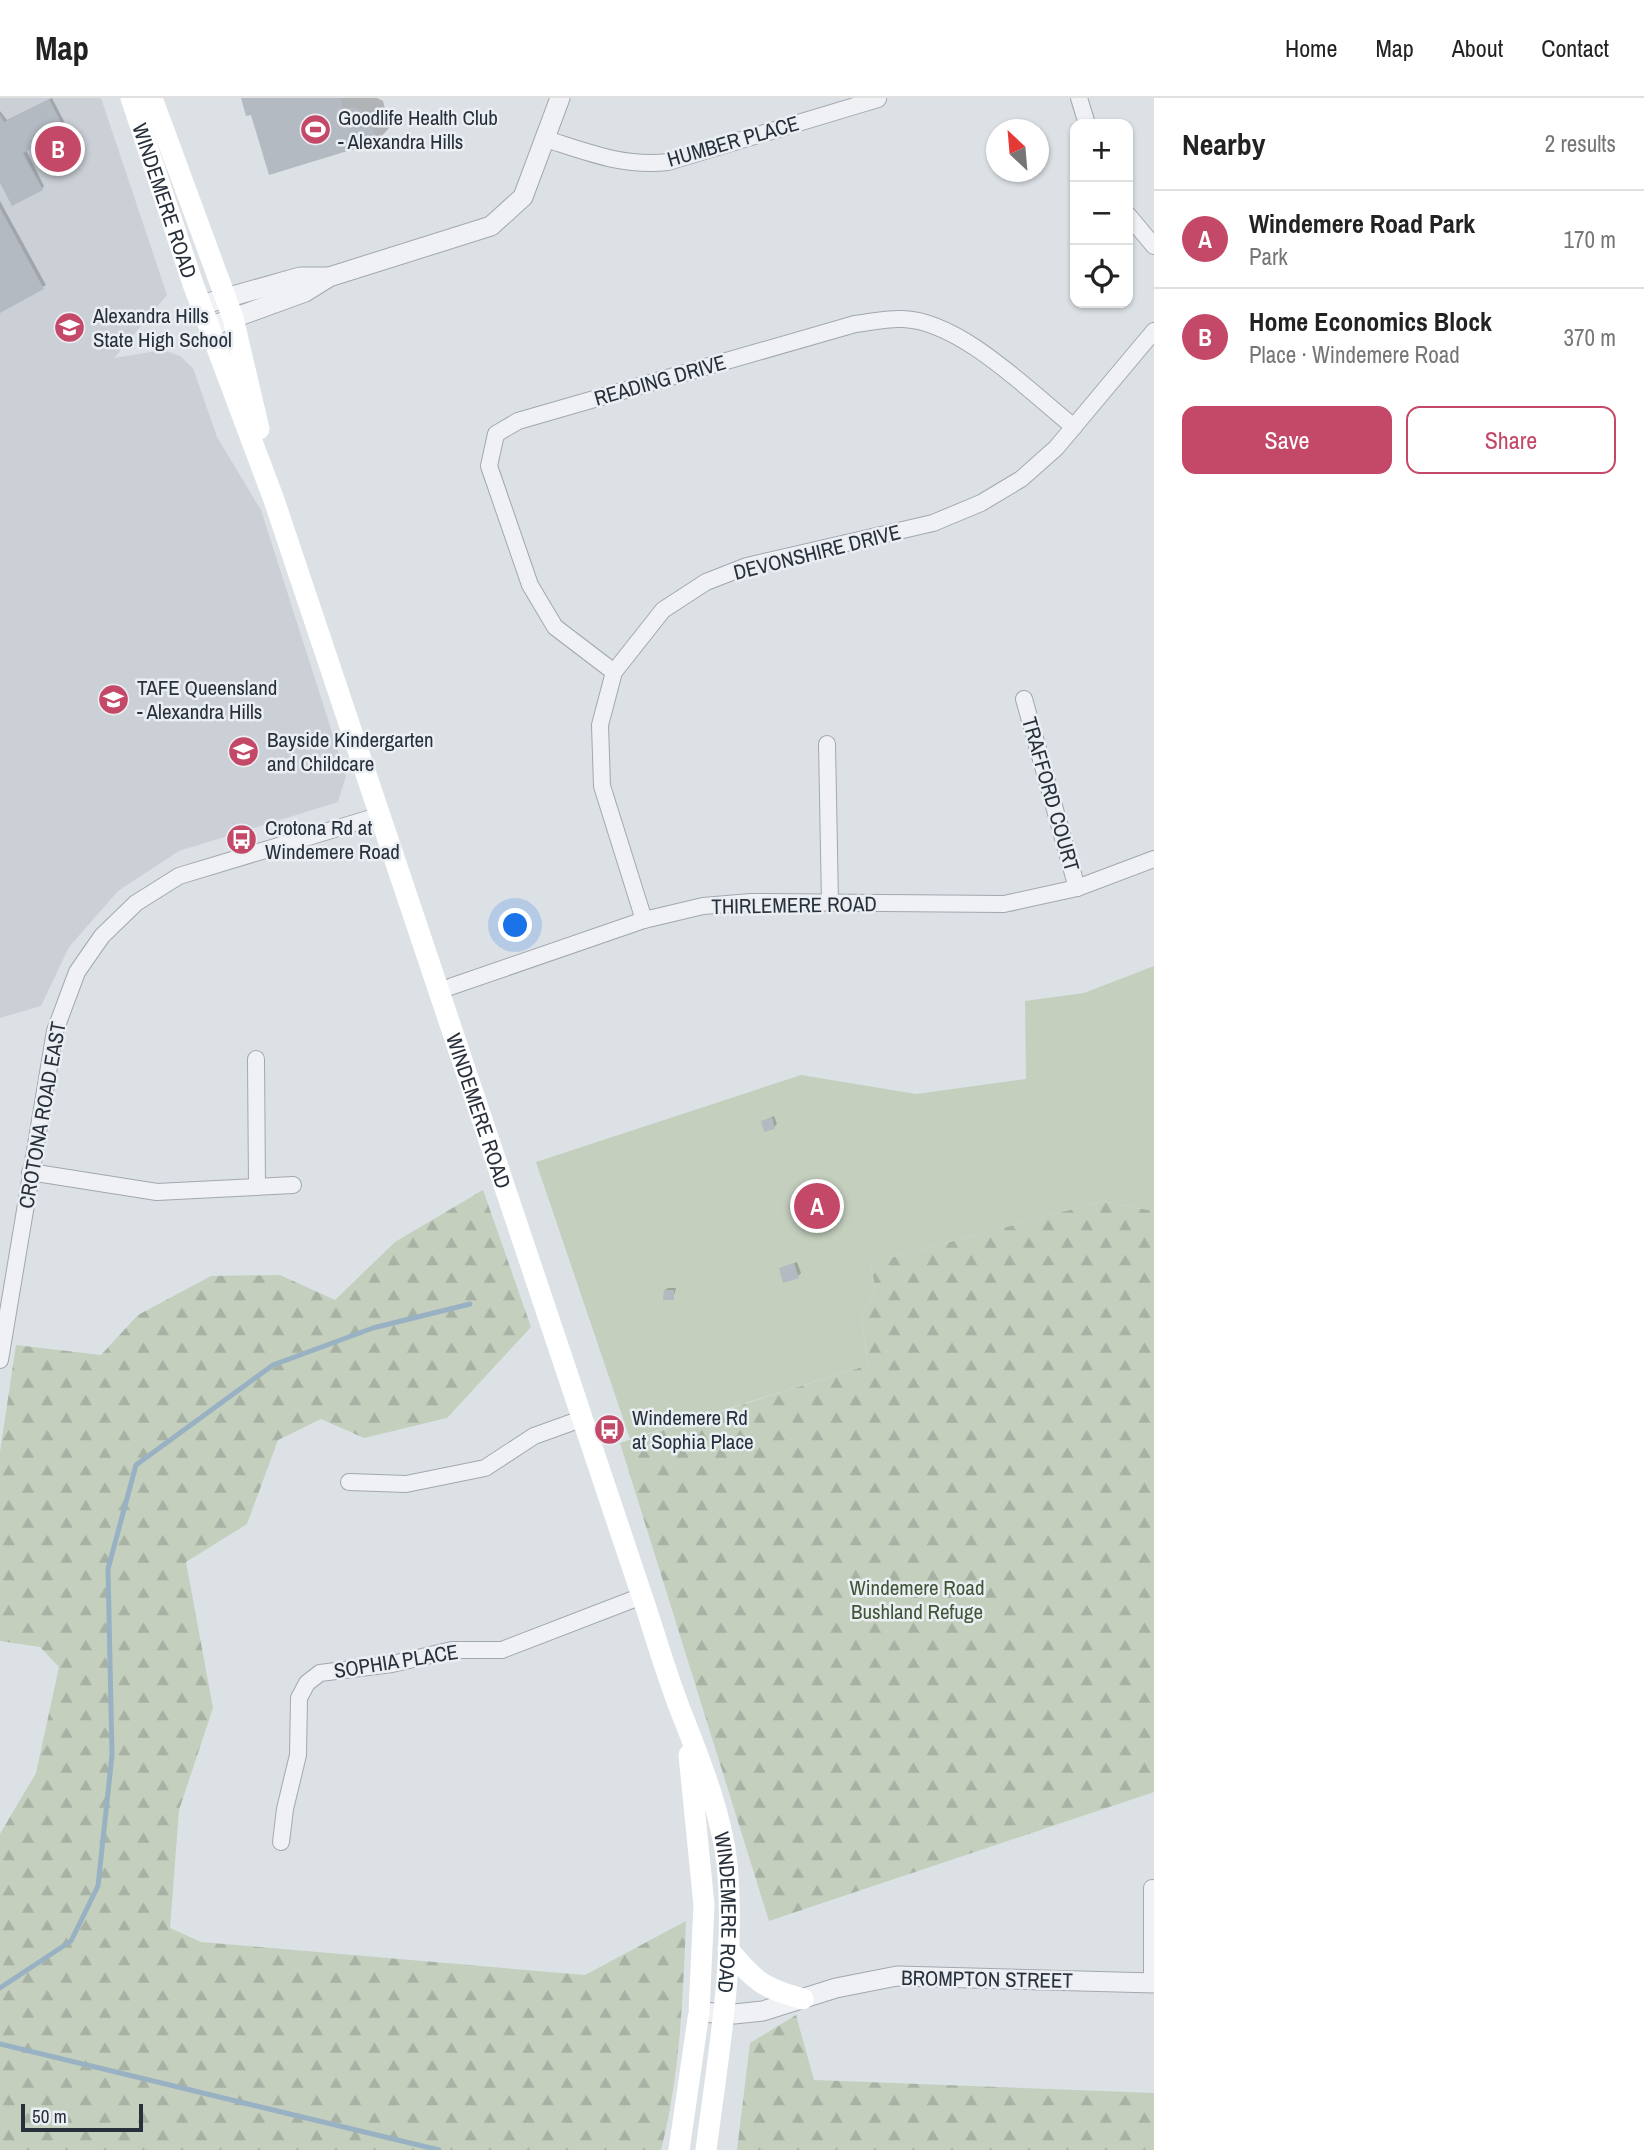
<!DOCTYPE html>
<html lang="en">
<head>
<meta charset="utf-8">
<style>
  body { margin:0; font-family:"Archivo Narrow",sans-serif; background:#f6f6f6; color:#222 }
  .controls { position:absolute; right:21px; top:21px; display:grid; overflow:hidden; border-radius:14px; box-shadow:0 2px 5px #0004 }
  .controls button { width:63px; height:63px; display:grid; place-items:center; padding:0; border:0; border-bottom:2px solid #e0e0e0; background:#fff; color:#222; font:35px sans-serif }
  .compass { position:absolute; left:986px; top:21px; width:63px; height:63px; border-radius:50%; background:#fff; box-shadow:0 2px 5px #0004; rotate:334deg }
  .scale { position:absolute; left:21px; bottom:18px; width:122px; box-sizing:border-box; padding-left:7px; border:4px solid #27303b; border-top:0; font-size:19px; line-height:24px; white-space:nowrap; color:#27303b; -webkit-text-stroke:5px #ebeff3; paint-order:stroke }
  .you { position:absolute; left:516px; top:828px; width:24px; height:24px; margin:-18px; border:5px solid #fff; border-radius:50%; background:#1a73e8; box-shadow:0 0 0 10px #1a73e833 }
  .badge { display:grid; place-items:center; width:46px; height:46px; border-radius:50%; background:#c44867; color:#fff; font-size:23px; font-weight:700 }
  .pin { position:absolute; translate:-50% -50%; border:4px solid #fff; box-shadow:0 2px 7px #0006 }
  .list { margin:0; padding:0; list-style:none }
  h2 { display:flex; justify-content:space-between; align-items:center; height:91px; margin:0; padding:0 28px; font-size:30px }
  h2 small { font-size:23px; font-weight:400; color:#767676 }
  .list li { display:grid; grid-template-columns:46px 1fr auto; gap:21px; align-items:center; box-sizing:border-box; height:98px; padding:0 28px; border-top:2px solid #e0e0e0 }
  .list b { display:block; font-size:26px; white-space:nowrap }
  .list p { margin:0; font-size:23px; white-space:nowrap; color:#767676 }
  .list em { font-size:23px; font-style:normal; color:#767676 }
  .actions { display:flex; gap:14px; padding:21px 28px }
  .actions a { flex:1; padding:16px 0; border:2px solid #c44867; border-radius:14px; text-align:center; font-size:24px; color:#c44867 }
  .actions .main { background:#c44867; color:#fff }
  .icon { flex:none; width:38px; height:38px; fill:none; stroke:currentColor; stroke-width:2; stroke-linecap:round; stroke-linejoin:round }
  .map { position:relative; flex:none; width:1154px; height:2052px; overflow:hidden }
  header { display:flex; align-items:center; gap:42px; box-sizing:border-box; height:98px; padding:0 35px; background:#fff; border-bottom:2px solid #e0e0e0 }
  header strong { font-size:33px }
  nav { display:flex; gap:38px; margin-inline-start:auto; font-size:24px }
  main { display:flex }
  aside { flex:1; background:#fff }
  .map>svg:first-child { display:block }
  .built { fill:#cbd0d7 }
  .forest { fill:url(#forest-firs) }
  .green { fill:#c4cfbe }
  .shadow { fill:#0003 }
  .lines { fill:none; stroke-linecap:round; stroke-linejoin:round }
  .stream { stroke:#99b2c3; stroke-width:5 }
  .building { fill:#b4bac2 }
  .minor-casing { stroke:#a2a8af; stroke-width:18 }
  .tertiary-casing { stroke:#a2a8af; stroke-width:21 }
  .minor { stroke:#eff1f4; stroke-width:16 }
  .tertiary { stroke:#eff1f4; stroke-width:19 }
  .secondary { stroke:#fff; stroke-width:21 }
  .labels { text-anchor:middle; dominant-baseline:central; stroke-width:5; stroke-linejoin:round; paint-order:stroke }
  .poi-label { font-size:21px; fill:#27303b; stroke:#ebeff3; text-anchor:start }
  .street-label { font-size:21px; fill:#27303b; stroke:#ebeff3 }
  .park-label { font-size:21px; fill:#3f5535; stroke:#ebeff3 }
</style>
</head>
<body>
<header>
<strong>Map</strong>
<nav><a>Home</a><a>Map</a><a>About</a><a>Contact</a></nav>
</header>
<main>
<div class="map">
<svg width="1154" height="2052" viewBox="0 0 1154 2052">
  <defs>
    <pattern id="forest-firs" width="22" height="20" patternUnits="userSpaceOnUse" patternTransform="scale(1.75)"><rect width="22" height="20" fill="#c4cfbe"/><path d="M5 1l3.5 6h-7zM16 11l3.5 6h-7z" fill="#a8b2a4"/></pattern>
  </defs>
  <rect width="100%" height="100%" fill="#dce1e5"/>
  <!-- built -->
  <polygon class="built" points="0,0 101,0 167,197 114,260 163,252 180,258 193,270 217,339 261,412 346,678 338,704 179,753 118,793 69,849 41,908 0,920"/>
  <!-- forest -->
  <g class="forest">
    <path d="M483,1092L531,1229L447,1320L364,1340L321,1321L278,1342L247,1426L186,1464L213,1610L179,1712L170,1830L201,1844L585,1877L686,1823C683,1900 680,1978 661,2052H0V1736L36,1675L59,1569L40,1549L0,1543V1354L16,1247L101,1257L138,1217L211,1178L280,1177L335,1202L395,1144Z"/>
    <polygon points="1103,1103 1154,1113 1154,1694 769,1823 620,1345 868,1267 862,1219 875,1192 871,1165"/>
    <polygon points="796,1917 814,1982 1154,1995 1154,2052 737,2052 750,1945"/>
  </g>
  <!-- green -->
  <polygon class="green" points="1154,868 1154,1113 1103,1103 871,1165 875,1192 862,1219 868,1267 630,1341 536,1064 801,977 916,996 1026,981 1025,903 1084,895"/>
  <!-- shadow -->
  <g class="shadow">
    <polygon points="52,0 82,58 54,73 40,45 26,52 44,88 42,91 0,81 0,13 7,22"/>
    <polygon points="243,0 377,0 383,3 390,29 377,43 252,15"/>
    <polygon points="0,103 46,187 0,213"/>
    <polygon points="774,1018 777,1026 774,1029 763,1023"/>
    <polygon points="797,1164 801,1175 798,1178 781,1171"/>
    <polygon points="668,1190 676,1190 673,1201 665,1192"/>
  </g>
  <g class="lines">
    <!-- stream -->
    <g class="stream">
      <polyline points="0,1890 71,1843 98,1788 112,1657 108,1471 136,1367 273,1267 373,1230 470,1206"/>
      <polyline points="0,1946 439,2052"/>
    </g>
  </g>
  <!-- building -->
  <g class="building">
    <polygon points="241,0 340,0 344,12 354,9 369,17 377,44 269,77 251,17 246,18"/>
    <polygon points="49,1 80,62 54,76 39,47 23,55 43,92 12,108 0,85 0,17 4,24"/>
    <polygon points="0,110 44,191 0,215"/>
    <polygon points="772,1019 775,1031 764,1034 761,1023"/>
    <polygon points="794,1165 799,1180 783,1185 779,1170"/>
    <polygon points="664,1192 674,1192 674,1202 663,1202"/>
  </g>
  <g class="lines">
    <defs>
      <g id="minor">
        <polyline points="1079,0 1087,26"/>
        <path d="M546,41C587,54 623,69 668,64L878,1"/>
        <polyline points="1128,117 1154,148"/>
        <path d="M614,574L555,529L530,487L489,368L496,336L518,323L855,226C871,224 888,220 903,221C961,223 1030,294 1074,329"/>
        <polyline points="1024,601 1077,790"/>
        <polyline points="827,646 830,805"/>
        <polyline points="644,822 602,688 600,627 614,574 663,512 706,484 747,468 933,425 981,405 1021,381 1056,350 1154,233"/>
        <polyline points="441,892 644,822 703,808 751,804 1004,806 1077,790 1154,761"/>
        <polyline points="256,961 257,1089"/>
        <polyline points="30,1074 157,1094 293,1087"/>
        <polyline points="0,1262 55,933 77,874 102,838 136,805 179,778 381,717"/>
        <polyline points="349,1384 406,1386 485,1370 534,1338 584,1320"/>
        <polyline points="281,1744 285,1711 298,1657 299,1600 307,1585 320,1575 392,1566 452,1552 502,1552 642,1498"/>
        <polyline points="1152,1885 1152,1790"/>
      </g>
      <g id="tertiary">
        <polyline points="201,207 300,179 328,179"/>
        <polyline points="209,229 305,194 329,179 491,128 523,99 560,0"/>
        <polyline points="699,1914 734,1916 763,1913 836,1890 897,1878 1154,1885"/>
      </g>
    </defs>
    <!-- minor casing -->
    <use href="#minor" class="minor-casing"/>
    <!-- tertiary casing -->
    <use href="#tertiary" class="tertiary-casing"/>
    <!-- minor -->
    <use href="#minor" class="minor"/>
    <!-- tertiary -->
    <use href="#tertiary" class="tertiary"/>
    <!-- secondary -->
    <g class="secondary">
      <path id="s1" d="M131,0L193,186L274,402L642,1498C656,1539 668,1583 685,1624C702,1667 722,1719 727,1766C736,1861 718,1958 706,2052"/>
      <polyline points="152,0 233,220 259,331"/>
      <path d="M728,1851C755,1883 762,1890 803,1901"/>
      <polyline points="679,2052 699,1914 704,1807 689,1657"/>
    </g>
  </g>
  <!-- icons -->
  <defs>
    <symbol id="stadium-disc" viewBox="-11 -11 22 22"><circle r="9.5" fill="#c44867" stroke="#ebeff3"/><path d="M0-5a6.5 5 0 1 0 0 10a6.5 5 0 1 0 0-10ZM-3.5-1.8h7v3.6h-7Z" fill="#fff"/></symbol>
    <symbol id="school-disc" viewBox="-11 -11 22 22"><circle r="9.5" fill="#c44867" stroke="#ebeff3"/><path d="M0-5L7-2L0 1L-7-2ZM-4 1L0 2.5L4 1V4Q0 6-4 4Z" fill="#fff"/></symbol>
    <symbol id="university-disc" viewBox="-11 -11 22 22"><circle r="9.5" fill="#c44867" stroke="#ebeff3"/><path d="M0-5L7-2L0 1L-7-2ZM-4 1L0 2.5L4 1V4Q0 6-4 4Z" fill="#fff"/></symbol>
    <symbol id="bus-disc" viewBox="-11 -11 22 22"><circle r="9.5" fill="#c44867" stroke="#ebeff3"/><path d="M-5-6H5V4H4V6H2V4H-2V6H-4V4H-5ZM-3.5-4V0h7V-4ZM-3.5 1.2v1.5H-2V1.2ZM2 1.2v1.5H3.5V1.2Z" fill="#fff"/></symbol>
  </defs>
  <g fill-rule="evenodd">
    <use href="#stadium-disc" x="298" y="14" width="35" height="35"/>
    <use href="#school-disc" x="52" y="212" width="35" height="35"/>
    <use href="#university-disc" x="96" y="584" width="35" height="35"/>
    <use href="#school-disc" x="226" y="636" width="35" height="35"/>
    <use href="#bus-disc" x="224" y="724" width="35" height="35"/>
    <use href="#bus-disc" x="592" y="1314" width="35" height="35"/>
  </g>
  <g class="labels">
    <!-- poi labels -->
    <g class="poi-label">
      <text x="338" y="19">Goodlife Health Club<tspan x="338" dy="24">- Alexandra Hills</tspan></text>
      <text x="93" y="217">Alexandra Hills<tspan x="93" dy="24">State High School</tspan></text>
      <text x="137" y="589">TAFE Queensland<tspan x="137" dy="24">- Alexandra Hills</tspan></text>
      <text x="267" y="641">Bayside Kindergarten<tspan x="267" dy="24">and Childcare</tspan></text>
      <text x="265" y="729">Crotona Rd at<tspan x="265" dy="24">Windemere Road</tspan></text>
      <text x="632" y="1319">Windemere Rd<tspan x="632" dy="24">at Sophia Place</tspan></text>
    </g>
    <!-- street labels -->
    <g class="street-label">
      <text transform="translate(733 43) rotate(-16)">HUMBER PLACE</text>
      <text stroke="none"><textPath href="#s1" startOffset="108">WINDEMERE ROAD</textPath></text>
      <text transform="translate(660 282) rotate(-16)">READING DRIVE</text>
      <text transform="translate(817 454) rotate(-14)">DEVONSHIRE DRIVE</text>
      <text transform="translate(1051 696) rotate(74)">TRAFFORD COURT</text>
      <text transform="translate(794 807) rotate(-1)">THIRLEMERE ROAD</text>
      <text stroke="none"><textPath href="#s1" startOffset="1071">WINDEMERE ROAD</textPath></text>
      <text transform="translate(42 1017) rotate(-80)">CROTONA ROAD EAST</text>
      <text transform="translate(396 1563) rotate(-9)">SOPHIA PLACE</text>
      <text stroke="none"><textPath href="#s1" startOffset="1913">WINDEMERE ROAD</textPath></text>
      <text transform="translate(987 1881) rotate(1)">BROMPTON STREET</text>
    </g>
    <!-- park labels -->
    <g class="park-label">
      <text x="917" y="1489">Windemere Road<tspan x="917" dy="24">Bushland Refuge</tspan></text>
    </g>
  </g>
</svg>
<div class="controls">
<button>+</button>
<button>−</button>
<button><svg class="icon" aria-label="locate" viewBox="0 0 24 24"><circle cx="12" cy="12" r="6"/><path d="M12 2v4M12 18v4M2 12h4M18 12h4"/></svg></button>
</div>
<svg class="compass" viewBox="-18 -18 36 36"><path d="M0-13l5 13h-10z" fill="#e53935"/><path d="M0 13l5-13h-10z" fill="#767676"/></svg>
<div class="scale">50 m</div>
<div class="you"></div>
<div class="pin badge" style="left:817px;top:1108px">A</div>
<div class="pin badge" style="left:58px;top:51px">B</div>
</div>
<aside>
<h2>Nearby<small>2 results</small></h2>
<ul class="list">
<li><span class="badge">A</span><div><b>Windemere Road Park</b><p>Park</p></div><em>170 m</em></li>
<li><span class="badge">B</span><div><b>Home Economics Block</b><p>Place · Windemere Road</p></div><em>370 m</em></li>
</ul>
<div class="actions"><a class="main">Save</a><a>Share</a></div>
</aside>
</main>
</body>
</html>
